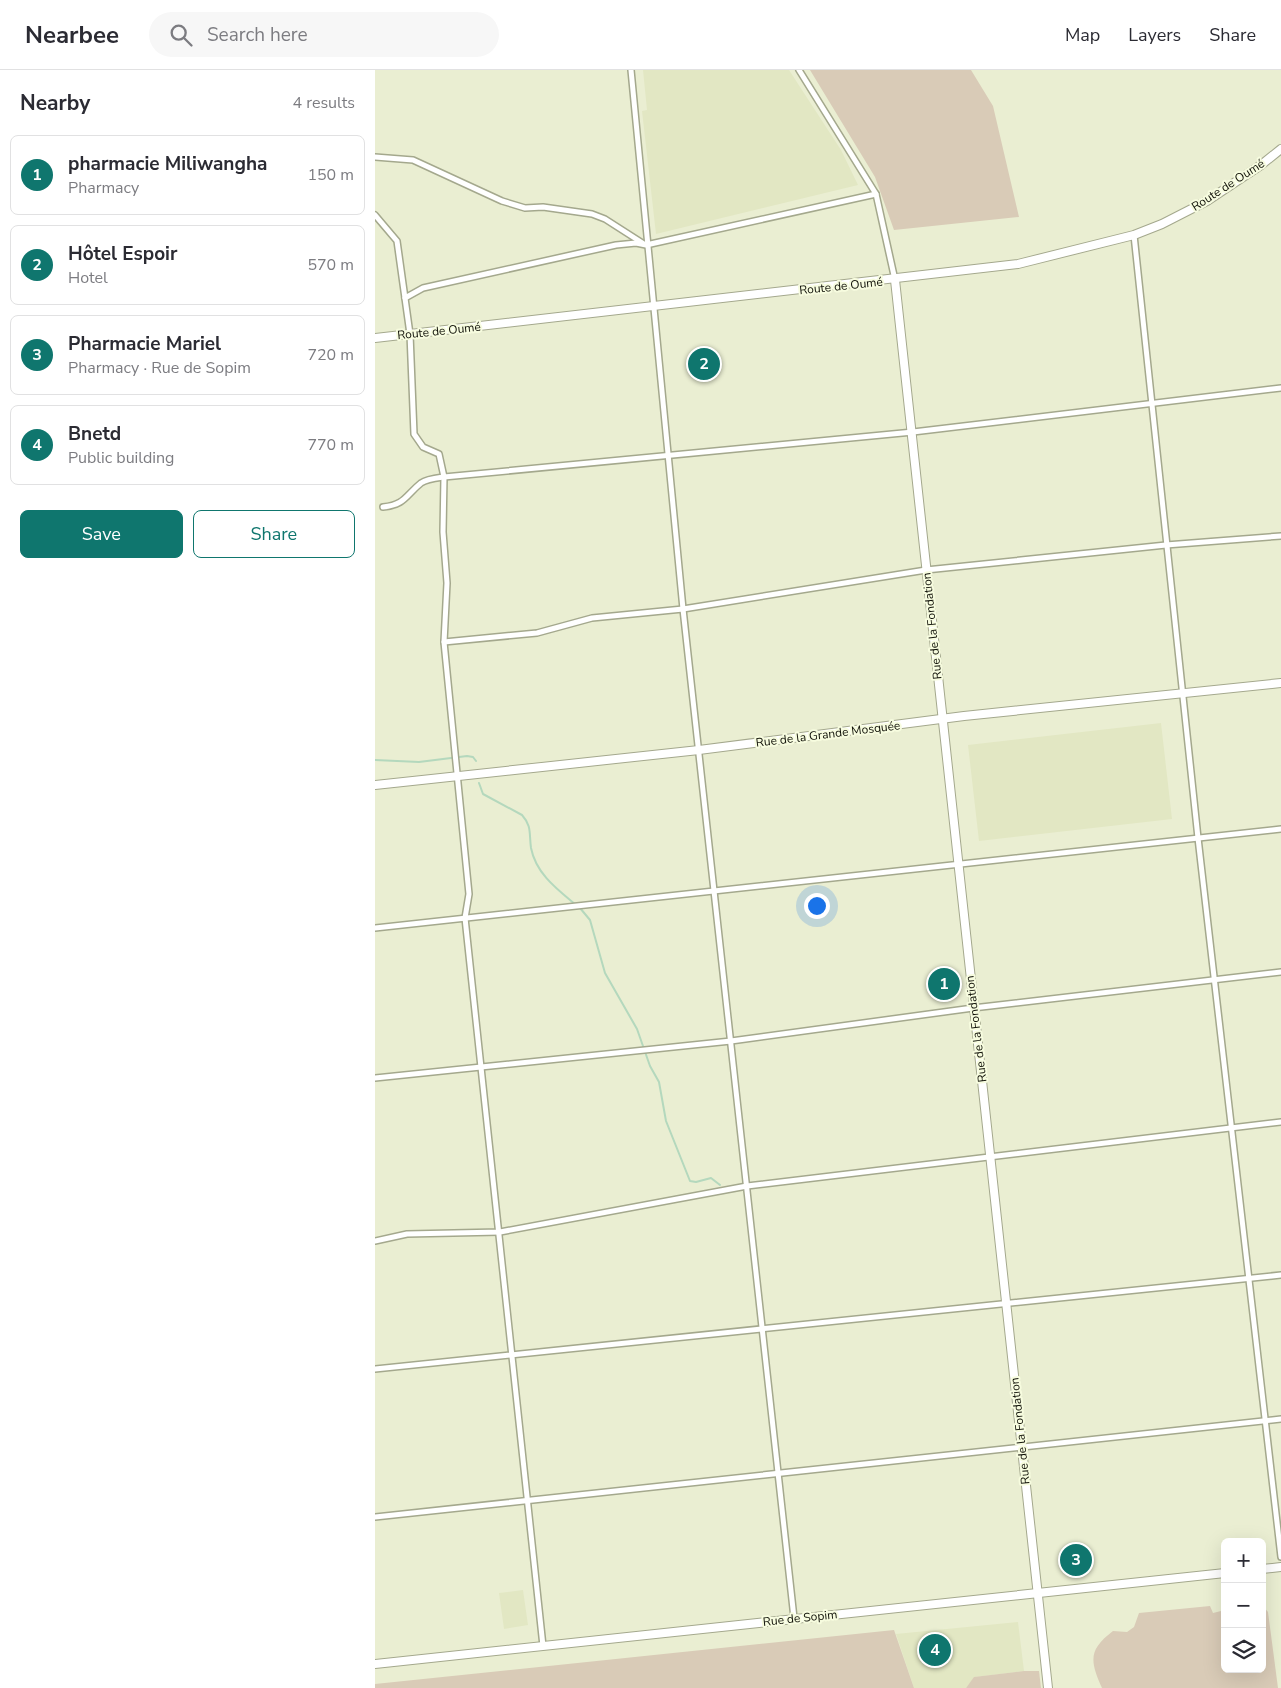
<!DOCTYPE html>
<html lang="en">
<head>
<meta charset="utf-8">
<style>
  body { margin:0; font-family:"Nunito Sans",sans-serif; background:#f7f7f7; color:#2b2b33 }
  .controls { position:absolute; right:15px; bottom:15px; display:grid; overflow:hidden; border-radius:8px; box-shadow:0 5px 20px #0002 }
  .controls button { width:45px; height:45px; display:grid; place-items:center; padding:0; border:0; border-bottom:1px solid #e1e1e2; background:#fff; color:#2b2b33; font:25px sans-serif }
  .you { position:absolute; left:441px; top:835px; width:18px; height:18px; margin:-12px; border:4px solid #fff; border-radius:50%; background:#1a73e8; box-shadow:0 0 0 8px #1a73e833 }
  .badge { display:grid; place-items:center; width:32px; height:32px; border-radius:50%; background:#0f766e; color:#fff; font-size:16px; font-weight:700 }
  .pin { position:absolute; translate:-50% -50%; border:2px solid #fff; box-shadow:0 1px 5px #0006 }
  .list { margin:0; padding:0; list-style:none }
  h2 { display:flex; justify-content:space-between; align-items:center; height:65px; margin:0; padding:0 20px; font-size:21px }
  h2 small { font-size:16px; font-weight:400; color:#7c7c81 }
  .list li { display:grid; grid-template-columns:32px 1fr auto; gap:15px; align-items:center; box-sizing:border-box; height:80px; margin:0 10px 10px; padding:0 10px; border:1px solid #e1e1e2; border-radius:8px }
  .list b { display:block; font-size:19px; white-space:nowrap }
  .list p { margin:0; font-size:16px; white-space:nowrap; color:#7c7c81 }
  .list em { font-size:16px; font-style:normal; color:#7c7c81 }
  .actions { display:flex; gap:10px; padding:15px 20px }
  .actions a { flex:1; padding:11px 0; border:1px solid #0f766e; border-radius:8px; text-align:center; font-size:18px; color:#0f766e }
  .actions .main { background:#0f766e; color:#fff }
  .icon { flex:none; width:28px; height:28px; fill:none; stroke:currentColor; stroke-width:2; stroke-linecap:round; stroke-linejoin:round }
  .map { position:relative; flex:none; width:906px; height:1618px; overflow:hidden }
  header { display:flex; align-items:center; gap:30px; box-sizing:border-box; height:70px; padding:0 25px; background:#fff; border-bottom:1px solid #e1e1e2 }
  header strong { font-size:24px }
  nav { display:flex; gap:28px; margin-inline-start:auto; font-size:18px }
  .search { width:350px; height:45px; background:#f7f7f7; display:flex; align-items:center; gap:12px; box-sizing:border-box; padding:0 18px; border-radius:28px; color:#7c7c81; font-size:19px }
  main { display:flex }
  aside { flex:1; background:#fff }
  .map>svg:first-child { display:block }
  .built { fill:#e2e7c3 }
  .green { fill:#d9cbb7 }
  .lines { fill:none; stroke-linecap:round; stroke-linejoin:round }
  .stream { stroke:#b4d8bd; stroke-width:2 }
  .street-casing { stroke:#a4a88d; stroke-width:8 }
  .secondary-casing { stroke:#a4a88d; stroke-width:10 }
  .street { stroke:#fff; stroke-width:5 }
  .secondary { stroke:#fff; stroke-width:8 }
  .labels { text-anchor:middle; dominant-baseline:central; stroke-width:4; stroke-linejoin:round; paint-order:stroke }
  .street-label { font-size:12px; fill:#0f1007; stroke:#f7fcdf }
</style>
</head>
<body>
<header>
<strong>Nearbee</strong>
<div class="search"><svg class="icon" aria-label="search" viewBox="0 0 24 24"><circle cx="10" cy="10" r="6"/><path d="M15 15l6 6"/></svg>Search here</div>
<nav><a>Map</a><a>Layers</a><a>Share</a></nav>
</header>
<main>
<aside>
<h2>Nearby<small>4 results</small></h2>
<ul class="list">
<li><span class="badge">1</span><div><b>pharmacie Miliwangha</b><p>Pharmacy</p></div><em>150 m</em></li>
<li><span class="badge">2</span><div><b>Hôtel Espoir</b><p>Hotel</p></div><em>570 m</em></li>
<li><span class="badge">3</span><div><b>Pharmacie Mariel</b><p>Pharmacy · Rue de Sopim</p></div><em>720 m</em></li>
<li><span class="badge">4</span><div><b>Bnetd</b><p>Public building</p></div><em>770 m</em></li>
</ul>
<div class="actions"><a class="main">Save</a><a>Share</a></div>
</aside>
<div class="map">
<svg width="906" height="1618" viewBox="0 0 906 1618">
  <rect width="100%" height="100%" fill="#eaeed2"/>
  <!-- built -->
  <g class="built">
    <polygon points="268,0 414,0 466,80 483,115 281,164 267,41 272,40"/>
    <polygon points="786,653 797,749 604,771 593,675"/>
    <polygon points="148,1520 153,1555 129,1559 124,1523"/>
    <polygon points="643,1552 649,1601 600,1607 591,1618 539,1618 521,1564"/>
  </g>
  <!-- green -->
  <g class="green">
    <polygon points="435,0 596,0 618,36 644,147 519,160 500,107"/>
    <path d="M887,1535L893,1542L903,1618H727C715,1591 713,1580 738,1561L752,1562L759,1557L764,1543L835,1536L838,1543L850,1540V1599H887Z"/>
    <polygon points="519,1560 539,1618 0,1618 0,1614"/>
    <polygon points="649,1601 664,1601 666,1618 591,1618 599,1607"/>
  </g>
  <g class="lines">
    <!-- stream -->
    <g class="stream">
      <polyline points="0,690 44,692 92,686 98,687 101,691"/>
      <path d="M104,713L108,724L147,745C157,756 154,764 156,778C161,804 183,820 201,835"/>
      <polyline points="205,838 215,850 230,903 262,959 275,996 284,1012 291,1051 315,1111 321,1112 336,1108 345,1115"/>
    </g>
    <defs>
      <g id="street">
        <polyline points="256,0 308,539 419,1548"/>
        <polyline points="424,0 501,124 520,210"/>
        <polyline points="0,87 38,90 127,131 150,138 168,137 217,144 230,149 269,174"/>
        <polyline points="0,145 22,171 35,264 39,364 48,377 64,384 69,407 68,462 72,513 69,572 94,824 90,848 168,1576"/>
        <polyline points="759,165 823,768 906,1487"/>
        <polyline points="30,228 48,218 241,175 261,173 271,175 501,124"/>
        <path d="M8,437C30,435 31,425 46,413C52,409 62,408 69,407L538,362L906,318"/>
        <polyline points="69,572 162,563 217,548 308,539 551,500 791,475 906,466"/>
        <polyline points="0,858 906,759"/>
        <polyline points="0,1008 356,971 598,938 906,902"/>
        <polyline points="0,1171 32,1164 125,1162 372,1116 906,1052"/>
        <polyline points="0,1299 906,1205"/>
        <polyline points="0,1447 906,1349"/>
      </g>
      <g id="secondary">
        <polyline points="520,210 673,1618"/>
        <polyline points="0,268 643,194 759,165 787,154 832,131 886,95 906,79"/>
        <polyline points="0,715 324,680 589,646 906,613"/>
        <polyline points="887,1499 906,1497"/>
        <polyline points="0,1594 850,1503"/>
      </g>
    </defs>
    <!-- street casing -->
    <use href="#street" class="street-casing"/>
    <!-- secondary casing -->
    <use href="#secondary" class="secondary-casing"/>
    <!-- street -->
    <use href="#street" class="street"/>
    <!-- secondary -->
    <use href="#secondary" class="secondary"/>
  </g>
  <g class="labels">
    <!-- street labels -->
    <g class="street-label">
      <text transform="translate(853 115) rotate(-33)">Route de Oumé</text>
      <text transform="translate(466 216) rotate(-6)">Route de Oumé</text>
      <text transform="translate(64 261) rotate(-6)">Route de Oumé</text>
      <text transform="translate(557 556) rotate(-96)">Rue de la Fondation</text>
      <text transform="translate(453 664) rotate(-7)">Rue de la Grande Mosquée</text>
      <text transform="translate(601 959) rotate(-97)">Rue de la Fondation</text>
      <text transform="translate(645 1361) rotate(-96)">Rue de la Fondation</text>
      <text transform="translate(425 1548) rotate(-6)">Rue de Sopim</text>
    </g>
  </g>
</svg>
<div class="controls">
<button>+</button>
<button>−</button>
<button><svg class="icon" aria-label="layers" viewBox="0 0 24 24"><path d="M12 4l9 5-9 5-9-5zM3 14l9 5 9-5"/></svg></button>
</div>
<div class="you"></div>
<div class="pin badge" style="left:569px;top:914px">1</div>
<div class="pin badge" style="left:329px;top:294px">2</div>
<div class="pin badge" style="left:701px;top:1490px">3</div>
<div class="pin badge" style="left:560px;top:1580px">4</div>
</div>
</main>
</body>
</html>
